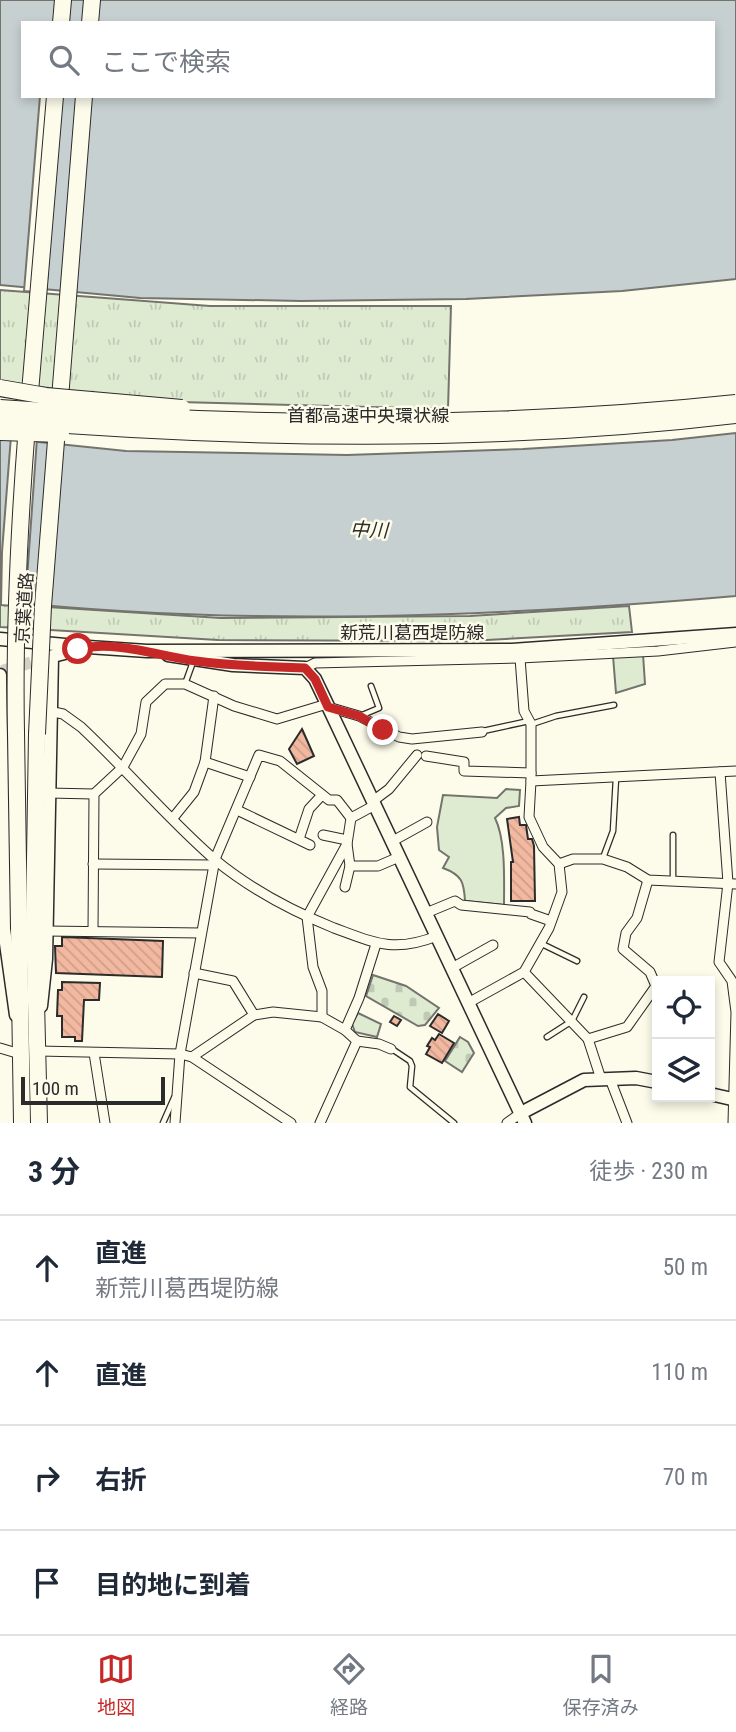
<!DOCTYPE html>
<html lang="ja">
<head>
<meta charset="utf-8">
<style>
  body { margin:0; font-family:"Roboto Condensed","Noto Sans JP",sans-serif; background:#f6f6f7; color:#1f2937 }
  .controls { position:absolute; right:21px; bottom:21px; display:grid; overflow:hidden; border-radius:0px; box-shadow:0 4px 10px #0003 }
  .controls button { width:63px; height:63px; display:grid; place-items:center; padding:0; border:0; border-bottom:2px solid #e0e1e3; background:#fff; color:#1f2937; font:35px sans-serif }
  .scale { position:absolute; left:21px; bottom:18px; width:144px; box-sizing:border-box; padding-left:7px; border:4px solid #2b2b2b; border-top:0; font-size:19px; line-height:24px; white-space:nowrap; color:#2b2b2b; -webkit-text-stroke:5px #fdfbea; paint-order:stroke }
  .stop { position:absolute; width:21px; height:21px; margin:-16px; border:5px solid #c62828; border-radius:50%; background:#fff }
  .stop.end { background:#c62828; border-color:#fff; box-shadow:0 2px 7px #0008 }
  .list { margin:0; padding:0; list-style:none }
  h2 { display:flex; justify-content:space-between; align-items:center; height:91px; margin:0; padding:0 28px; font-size:30px }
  h2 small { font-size:23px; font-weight:400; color:#747a83 }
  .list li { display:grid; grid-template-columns:46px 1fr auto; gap:21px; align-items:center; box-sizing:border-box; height:105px; padding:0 28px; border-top:2px solid #e0e1e3 }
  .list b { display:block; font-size:26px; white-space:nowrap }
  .list p { margin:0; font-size:23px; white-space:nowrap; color:#747a83 }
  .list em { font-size:23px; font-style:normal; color:#747a83 }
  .icon { flex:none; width:38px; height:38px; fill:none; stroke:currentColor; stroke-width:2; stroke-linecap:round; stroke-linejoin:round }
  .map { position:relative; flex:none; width:736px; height:1123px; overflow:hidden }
  .search { position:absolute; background:#fff; box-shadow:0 4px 10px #0003; left:21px; right:21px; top:21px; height:77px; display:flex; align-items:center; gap:18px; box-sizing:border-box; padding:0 24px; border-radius:0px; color:#747a83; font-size:26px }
  .sheet { height:511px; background:#fff }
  nav { display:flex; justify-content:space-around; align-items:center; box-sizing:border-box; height:98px; border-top:2px solid #e0e1e3; background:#fff; font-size:19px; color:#747a83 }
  nav a { display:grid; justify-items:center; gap:4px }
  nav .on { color:#c62828 }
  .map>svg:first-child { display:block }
  .grass { fill:url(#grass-tufts); stroke:#74746e; stroke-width:2 }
  .cemetery { fill:url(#cemetery-stones); stroke:#74746e; stroke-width:2 }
  .green { fill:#deebd1; stroke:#74746e; stroke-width:2 }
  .water { fill:#c7d0d0; stroke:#74746e; stroke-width:2; fill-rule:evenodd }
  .pier { fill:#fdfbea; stroke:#74746e; stroke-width:2 }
  .building { fill:url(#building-back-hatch); stroke:#2b2b2b; stroke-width:2 }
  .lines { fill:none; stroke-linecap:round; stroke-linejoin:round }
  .secondary-tunnel { stroke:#d3d1c4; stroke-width:12; stroke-dasharray:12 6; stroke-linecap:butt }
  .lane-casing { stroke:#2b2b2b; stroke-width:7 }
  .street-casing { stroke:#2b2b2b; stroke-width:11 }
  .secondary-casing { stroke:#2b2b2b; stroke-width:15 }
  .highway-casing { stroke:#2b2b2b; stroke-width:18 }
  .lane { stroke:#fdfbea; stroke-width:4.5 }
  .street { stroke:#fdfbea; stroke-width:9 }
  .secondary { stroke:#fdfbea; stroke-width:12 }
  .highway { stroke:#fdfbea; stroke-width:16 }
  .highway-bridge-casing { stroke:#2b2b2b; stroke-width:18; stroke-linecap:butt }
  .highway-bridge { stroke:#fdfbea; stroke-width:16 }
  .route { stroke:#c62828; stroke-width:9 }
  .labels { text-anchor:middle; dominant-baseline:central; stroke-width:5; stroke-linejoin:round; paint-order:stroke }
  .street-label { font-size:18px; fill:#2b2b2b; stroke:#fdfbea }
  .water-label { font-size:19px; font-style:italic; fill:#2b2b2b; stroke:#fdfbea }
</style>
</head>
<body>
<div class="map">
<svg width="736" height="1123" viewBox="0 0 736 1123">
  <defs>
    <pattern id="grass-tufts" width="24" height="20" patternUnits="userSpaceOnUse" patternTransform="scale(1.75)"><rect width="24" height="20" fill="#deebd1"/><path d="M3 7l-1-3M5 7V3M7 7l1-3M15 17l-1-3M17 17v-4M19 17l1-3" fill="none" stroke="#bfcab4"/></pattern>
    <pattern id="cemetery-stones" width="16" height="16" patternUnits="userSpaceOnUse" patternTransform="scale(1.75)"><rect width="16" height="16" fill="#deebd1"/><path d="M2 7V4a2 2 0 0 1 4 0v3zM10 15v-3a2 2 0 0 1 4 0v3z" fill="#bfcab4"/></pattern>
    <pattern id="building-back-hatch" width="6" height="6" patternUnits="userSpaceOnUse" patternTransform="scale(1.75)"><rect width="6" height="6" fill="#f2b8a0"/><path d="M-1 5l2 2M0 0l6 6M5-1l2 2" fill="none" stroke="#d09e8a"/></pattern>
  </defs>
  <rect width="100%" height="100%" fill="#fdfbea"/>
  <!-- grass -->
  <g class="grass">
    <polygon points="0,290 210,306 451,306 448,409 140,401 0,381"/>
    <polygon points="0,604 221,618 470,616 629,606 632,632 468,641 218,640 0,627"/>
  </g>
  <!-- cemetery -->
  <g class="cemetery">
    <polygon points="373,975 406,986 439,1008 425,1025 418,1026 366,996"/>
    <polygon points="460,1037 468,1042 474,1053 462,1072 445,1061"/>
  </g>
  <!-- green -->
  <g class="green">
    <polygon points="643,654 645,684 616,693 613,656"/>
    <path d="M506,789L520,790L519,806L506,808L495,818C506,840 504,881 504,905L465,901C464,882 462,875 443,868L449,857L439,850L437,827L443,795L497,798Z"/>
    <polygon points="358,1013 381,1024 377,1037 355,1032 352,1024"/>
  </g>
  <!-- water -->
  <g class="water">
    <path d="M0,0H736V279L622,291L466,299L301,301L140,298L0,285ZM23,23H713V96H23Z"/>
    <path d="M736,433V596C492,617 244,627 0,601V438L126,451L347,455L523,449L672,440Z"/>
  </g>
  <!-- pier -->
  <g class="pier">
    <polygon points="40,96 62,96 46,293 24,291"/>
    <polygon points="11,436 37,438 25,607 1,605 2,552"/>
  </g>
  <!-- building -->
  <g class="building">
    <polygon points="302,729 314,756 297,764 289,749"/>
    <polygon points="519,817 520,825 526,825 528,839 532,839 534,846 535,901 511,901 511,862 513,862 507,819"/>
    <polygon points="62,937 163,941 162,977 56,973 55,946 62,946"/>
    <polygon points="62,982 100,983 99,1000 84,1000 82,1041 75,1041 75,1037 62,1037 62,1016 57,1016 58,990 62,990"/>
    <polygon points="438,1014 449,1021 442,1033 430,1026"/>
    <polygon points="394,1016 401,1020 397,1026 390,1022"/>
    <polygon points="439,1034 454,1043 442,1063 426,1054 430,1047 427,1046 432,1038 435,1040"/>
  </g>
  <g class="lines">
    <!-- secondary-tunnel -->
    <polyline class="secondary-tunnel" points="2,671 46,658"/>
    <defs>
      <g id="lane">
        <polyline points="185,684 193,662"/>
        <polyline points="360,716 379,708 371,686"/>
        <polyline points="532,724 556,716 614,705"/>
        <polyline points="483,731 529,721"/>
        <polyline points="603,858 613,831 616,778"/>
        <polyline points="673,880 673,835"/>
        <polyline points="540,943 577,961"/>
        <polyline points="547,1037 572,1021 584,997"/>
        <polyline points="392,1049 410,1061 412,1066 410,1087 454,1123"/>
        <polyline points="163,1123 174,1098"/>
      </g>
      <g id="street">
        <polyline points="305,668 315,663 520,658 658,651 736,642"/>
        <polyline points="328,707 359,716 399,737 412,739 482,732"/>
        <path d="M49,711L63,714L81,727C126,769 167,818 214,859C249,888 292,911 334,928C375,943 394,953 437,936"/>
        <polyline points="426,756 464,762 464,771 531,773"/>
        <polyline points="205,762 250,777"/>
        <polyline points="720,772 728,883 719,962 732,981 736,1012 733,1123"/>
        <polyline points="531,781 736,771"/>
        <polyline points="48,793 94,794"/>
        <polyline points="373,801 389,789 417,755"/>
        <polyline points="237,810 310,845"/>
        <polyline points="173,818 194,792 205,762 214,696"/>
        <polyline points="351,818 375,805"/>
        <polyline points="323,835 347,840"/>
        <polyline points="299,839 309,809 322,795"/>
        <polyline points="391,842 427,822"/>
        <polyline points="93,864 214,865"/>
        <polyline points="559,864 573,859 603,859 627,867 648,880 736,884"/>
        <polyline points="350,866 378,866 399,857"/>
        <polyline points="426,913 455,901 461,905 530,912 531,914 551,921"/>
        <polyline points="46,931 201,933"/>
        <polyline points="93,931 94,794 123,767 141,734 146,702 165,684 185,684 234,706 277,719 327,704"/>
        <polyline points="452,968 493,945"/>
        <polyline points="524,972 588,1039 601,1079"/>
        <polyline points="194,973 233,981 254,1015"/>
        <polyline points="468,1003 524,972 549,928 562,892 559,864 543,847 529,817 531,781 531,724 524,711 520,658"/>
        <polyline points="322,1017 322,991 313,967 307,917 347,844 350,866 345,887"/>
        <polyline points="588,1039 627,1027 656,986 650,972 623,949 626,933 637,918 648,880"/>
        <polyline points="357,1041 379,1044 391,1049"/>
        <polyline points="0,1048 20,1054"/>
        <polyline points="38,1051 180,1054 192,1057 291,1123"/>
        <polyline points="94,1053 105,1123"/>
        <polyline points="192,1057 254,1015 273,1012 322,1017 345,1030"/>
        <polyline points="610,1079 627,1123"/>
        <polyline points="175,1123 180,1054 215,859 259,755 280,761 329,800 337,800 351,818 347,844"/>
        <polyline points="320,1123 357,1041 345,1030 359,998 376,944"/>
        <polyline points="507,1123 521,1113"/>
      </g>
      <g id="secondary">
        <polyline points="0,639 76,646"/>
        <polyline points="168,655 233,665 305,668 315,679 327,704 525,1123"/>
        <polyline points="49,657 88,647 147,651 512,650 736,634"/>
        <polyline points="0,675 4,929 16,1015"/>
        <polyline points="41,1006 46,959 52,657"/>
        <polyline points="710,1094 736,1100"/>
        <polyline points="521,1113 584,1080 636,1078 657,1082"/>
      </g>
      <g id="highway">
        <polyline points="61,23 63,0"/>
        <polyline points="90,23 92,0"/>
        <polyline points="29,404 55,96"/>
        <polyline points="59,411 84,96"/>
        <polyline points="16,732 22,1123"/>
        <polyline points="37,734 34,921 39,1123"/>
      </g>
    </defs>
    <!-- lane casing -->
    <use href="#lane" class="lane-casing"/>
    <!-- street casing -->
    <use href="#street" class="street-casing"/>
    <!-- secondary casing -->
    <use href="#secondary" class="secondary-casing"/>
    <!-- highway casing -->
    <use href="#highway" class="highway-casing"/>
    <!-- lane -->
    <use href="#lane" class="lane"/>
    <!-- street -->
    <use href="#street" class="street"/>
    <!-- secondary -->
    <use href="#secondary" class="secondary"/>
    <!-- highway -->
    <use href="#highway" class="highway"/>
    <defs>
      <g id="highway-bridge">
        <polyline points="0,388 46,396 182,408"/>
        <path d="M0,408C246,426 491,429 736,403"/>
        <path d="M0,420C244,440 493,444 736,415"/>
        <polyline points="0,432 61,434"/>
        <path d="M16,732C14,629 19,528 27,425"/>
        <polyline points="37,734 43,606 57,428"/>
      </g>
    </defs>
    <!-- highway-bridge casing -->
    <use href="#highway-bridge" class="highway-bridge-casing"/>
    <!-- highway-bridge -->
    <use href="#highway-bridge" class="highway-bridge"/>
  </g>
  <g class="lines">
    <!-- route -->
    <path class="route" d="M78,649C116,640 158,656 196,661C232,666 268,667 305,668L315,679L328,707L359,716L383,730"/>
  </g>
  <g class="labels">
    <!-- street labels -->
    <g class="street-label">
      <text x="368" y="415">首都高速中央環状線</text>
      <text transform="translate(24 608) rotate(-86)">京葉道路</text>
      <text x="412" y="632">新荒川葛西堤防線</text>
    </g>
    <!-- water labels -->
    <g class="water-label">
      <text transform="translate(369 530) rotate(2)">中川</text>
    </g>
  </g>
</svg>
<div class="controls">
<button><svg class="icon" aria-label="locate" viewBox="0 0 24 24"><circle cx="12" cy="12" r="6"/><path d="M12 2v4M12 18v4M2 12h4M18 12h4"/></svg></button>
<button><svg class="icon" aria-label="layers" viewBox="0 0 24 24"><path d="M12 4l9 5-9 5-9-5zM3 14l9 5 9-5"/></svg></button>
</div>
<div class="scale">100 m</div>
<div class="stop" style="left:78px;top:649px"></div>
<div class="stop end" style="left:383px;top:730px"></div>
<div class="search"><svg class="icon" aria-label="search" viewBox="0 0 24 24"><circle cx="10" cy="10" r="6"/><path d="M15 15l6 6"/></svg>ここで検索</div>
</div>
<section class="sheet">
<h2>3 分<small>徒歩 · 230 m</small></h2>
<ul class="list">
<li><svg class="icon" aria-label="ahead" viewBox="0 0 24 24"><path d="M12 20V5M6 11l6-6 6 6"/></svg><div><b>直進</b><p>新荒川葛西堤防線</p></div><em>50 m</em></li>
<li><svg class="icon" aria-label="ahead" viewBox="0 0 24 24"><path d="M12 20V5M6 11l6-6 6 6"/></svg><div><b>直進</b></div><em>110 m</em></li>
<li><svg class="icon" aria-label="right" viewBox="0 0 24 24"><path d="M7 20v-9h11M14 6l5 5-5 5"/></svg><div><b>右折</b></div><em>70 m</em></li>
<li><svg class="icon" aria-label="arrive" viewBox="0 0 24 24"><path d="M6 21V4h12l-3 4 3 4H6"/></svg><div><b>目的地に到着</b></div></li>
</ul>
</section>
<nav>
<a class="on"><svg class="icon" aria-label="map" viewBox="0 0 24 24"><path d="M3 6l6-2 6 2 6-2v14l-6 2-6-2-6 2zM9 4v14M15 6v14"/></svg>地図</a>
<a><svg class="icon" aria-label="directions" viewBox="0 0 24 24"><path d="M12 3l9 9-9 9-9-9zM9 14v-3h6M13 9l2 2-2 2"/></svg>経路</a>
<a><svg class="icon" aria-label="saved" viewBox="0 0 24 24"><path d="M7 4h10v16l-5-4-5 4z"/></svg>保存済み</a>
</nav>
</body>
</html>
